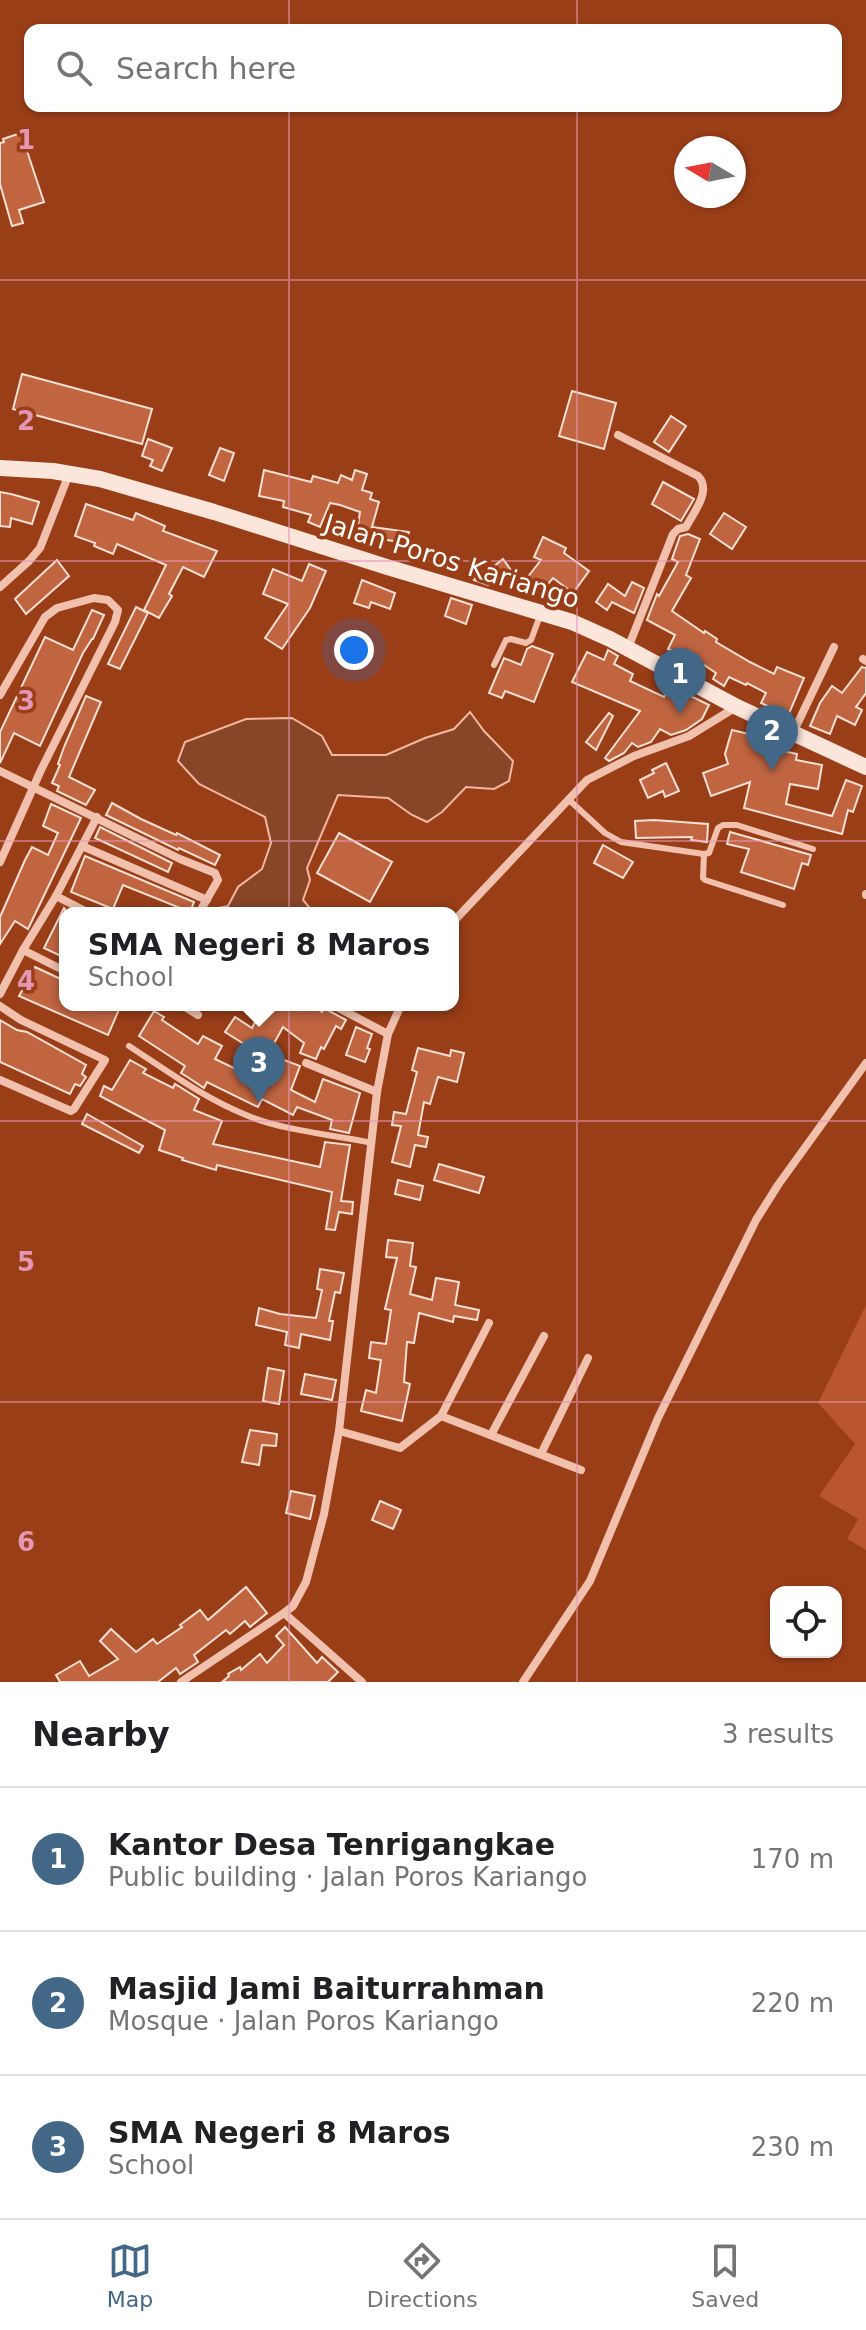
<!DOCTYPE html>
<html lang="en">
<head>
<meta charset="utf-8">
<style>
  body { margin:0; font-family:"DejaVu Sans",sans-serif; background:#f6f6f6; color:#202124 }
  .controls { position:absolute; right:24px; bottom:24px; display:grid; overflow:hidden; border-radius:16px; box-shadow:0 2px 6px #0004 }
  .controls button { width:72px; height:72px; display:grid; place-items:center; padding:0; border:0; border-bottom:2px solid #e0e0e0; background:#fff; color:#202124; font:40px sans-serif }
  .compass { position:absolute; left:674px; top:136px; width:72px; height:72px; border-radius:50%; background:#fff; box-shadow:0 2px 6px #0004; rotate:280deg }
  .you { position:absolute; left:354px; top:650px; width:28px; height:28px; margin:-20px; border:6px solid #fff; border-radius:50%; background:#1a73e8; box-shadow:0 0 0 12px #1a73e833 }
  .badge { display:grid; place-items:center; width:52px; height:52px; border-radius:50%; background:#436887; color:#fff; font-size:26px; font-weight:700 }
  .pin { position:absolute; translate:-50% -66px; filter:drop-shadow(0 2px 4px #0008) }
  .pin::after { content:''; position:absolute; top:42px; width:28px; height:24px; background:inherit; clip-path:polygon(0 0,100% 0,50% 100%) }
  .popup { position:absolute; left:59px; top:907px; width:400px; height:104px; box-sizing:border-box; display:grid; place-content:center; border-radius:16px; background:#fff; filter:drop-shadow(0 2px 6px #0005); font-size:26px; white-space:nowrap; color:#757577 }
  .popup b { font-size:30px; color:#202124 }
  .popup::after { content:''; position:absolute; left:50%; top:100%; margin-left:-16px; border:16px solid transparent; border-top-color:#fff }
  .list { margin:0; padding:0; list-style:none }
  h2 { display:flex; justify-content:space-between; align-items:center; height:104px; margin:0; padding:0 32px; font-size:34px }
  h2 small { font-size:26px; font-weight:400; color:#757577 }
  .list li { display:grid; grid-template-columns:52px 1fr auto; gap:24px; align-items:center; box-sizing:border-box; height:144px; padding:0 32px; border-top:2px solid #e0e0e0 }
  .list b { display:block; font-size:30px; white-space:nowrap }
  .list p { margin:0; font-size:26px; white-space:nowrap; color:#757577 }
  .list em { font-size:26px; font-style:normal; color:#757577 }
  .icon { flex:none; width:44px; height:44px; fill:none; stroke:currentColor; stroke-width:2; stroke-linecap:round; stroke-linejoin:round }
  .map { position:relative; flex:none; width:866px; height:1682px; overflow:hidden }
  .search { position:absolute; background:#fff; box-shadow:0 2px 6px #0004; left:24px; right:24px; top:24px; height:88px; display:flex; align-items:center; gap:20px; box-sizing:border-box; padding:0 28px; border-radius:16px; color:#757577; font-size:30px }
  .sheet { height:536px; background:#fff }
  nav { display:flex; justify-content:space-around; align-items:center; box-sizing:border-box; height:112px; border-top:2px solid #e0e0e0; background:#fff; font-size:22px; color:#757577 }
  nav a { display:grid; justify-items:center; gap:4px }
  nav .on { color:#436887 }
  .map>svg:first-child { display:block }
  .green { fill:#b9562f }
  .water { fill:#894528; stroke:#f4b7a1; stroke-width:2 }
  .building { fill:#c16541; stroke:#fce0d5; stroke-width:2 }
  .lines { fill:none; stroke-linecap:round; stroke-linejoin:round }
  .service { stroke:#f1c1ae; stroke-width:6 }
  .minor { stroke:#f1c1ae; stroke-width:8 }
  .secondary { stroke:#fce6dc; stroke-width:16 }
  .grid { fill:none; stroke:#e497b5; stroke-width:2; stroke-opacity:0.55 }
  .labels { text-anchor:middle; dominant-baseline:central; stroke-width:7; stroke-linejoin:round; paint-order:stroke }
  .street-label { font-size:26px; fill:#fff; stroke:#9a3e18 }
  .grid-label { font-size:26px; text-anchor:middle; font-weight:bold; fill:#e497b5; stroke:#9a3e18; stroke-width:7; stroke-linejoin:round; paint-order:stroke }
</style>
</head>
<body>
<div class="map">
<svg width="866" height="1682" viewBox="0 0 866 1682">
  <rect width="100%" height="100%" fill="#9a3e18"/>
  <!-- green -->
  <polygon class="green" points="866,1305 866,1550 847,1539 858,1519 819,1496 855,1444 818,1403"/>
  <!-- water -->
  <polygon class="water" points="470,712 484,731 513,761 509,781 494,789 466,787 442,812 427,822 412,815 388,798 338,795 307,868 310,880 303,900 314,913 216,913 219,908 228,906 238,887 262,869 271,843 265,817 199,784 178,761 185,742 246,719 292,718 322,736 332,755 386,755 425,738 454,729"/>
  <!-- building -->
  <g class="building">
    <polygon points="21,133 44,202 19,210 23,223 12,226 0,184 0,143 4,142 3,139"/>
    <polygon points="22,374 152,409 142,444 13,409"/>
    <polygon points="572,391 616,403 604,449 559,436"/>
    <polygon points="671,416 686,426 669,452 654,442"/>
    <polygon points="148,439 172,448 162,471 150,466 153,460 142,456"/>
    <polygon points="220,448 234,453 224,481 209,475"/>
    <polygon points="264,470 311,482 313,476 338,483 341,475 352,480 355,470 367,474 362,490 372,493 370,499 379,502 372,527 409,532 406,543 356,535 353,533 354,524 358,525 360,512 340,505 330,503 320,527 308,522 311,515 283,507 284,501 259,496"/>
    <polygon points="663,482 694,499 681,521 652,504"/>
    <polygon points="0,492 11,494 39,502 32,524 11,518 10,527 0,526"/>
    <polygon points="86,504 133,520 136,513 165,526 163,531 217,551 204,577 183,567 169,594 172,596 159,618 144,610 166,565 117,544 113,554 94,546 95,543 75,536"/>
    <polygon points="724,513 746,527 732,549 710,534"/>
    <polygon points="688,534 700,539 686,575 691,578 672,611 704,633 705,631 717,639 716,642 750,662 774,674 777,667 804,678 788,716 761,703 766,693 747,683 746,685 729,677 724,686 713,679 716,673 686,653 684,657 668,649 675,635 647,620 657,594 659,596 678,562 672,559 680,536"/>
    <polygon points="543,537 566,548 564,553 589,571 573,593 553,578 543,590 527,578 541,560 534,557"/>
    <polygon points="503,559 513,573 498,585 492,578 488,585 474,580 480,571 484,574"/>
    <polygon points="57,560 69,576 26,614 15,599"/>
    <polygon points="309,564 326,571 310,608 282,649 265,638 288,604 263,594 273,569 302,581"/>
    <polygon points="362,580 395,593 390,609 371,602 369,608 354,603"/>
    <polygon points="632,582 644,588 634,613 612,602 607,610 596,602 608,584 625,596"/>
    <polygon points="451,598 472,605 466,624 445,616"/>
    <polygon points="136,607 148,613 120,669 108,664"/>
    <polygon points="92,610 104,615 93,639 92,639 83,653 40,746 14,733 0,763 0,732 45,637 73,650"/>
    <polygon points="532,646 553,654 534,702 505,691 502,698 489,693 504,658 521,665 527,649"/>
    <polygon points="608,650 618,656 614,664 633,674 630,681 664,697 669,685 709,705 702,719 686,730 671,735 660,729 651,742 638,747 632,743 624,753 609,761 605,758 640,711 572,682 587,652 604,660"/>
    <polygon points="862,667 866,668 866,693 856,707 862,710 855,725 837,716 830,734 810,726 820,703 832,686 842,693"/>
    <polygon points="86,696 101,702 69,777 95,790 86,805 57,791 59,786 52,783 60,765 58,764 64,747"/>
    <polygon points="609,713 613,716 596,750 586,742"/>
    <polygon points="732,730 753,735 752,744 797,754 796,760 822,765 818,789 790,784 786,804 832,816 846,780 862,786 853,812 848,810 842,834 744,808 750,782 711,796 703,773 728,764 725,754"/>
    <polygon points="666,763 679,791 665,797 663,791 648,798 640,780 654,773 652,770"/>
    <polygon points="112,803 141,819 176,835 177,833 220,855 215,865 179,848 178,850 106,815"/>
    <polygon points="51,804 81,818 28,929 15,921 0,944 0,917 25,860 32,847 48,855 58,833 43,826"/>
    <polygon points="654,820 708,824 707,842 691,840 692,837 636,838 635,821"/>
    <polygon points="100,827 172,863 168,872 95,838"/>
    <polygon points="730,832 811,855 808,865 802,863 794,889 741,872 749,849 727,844"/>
    <polygon points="339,833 392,862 370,902 317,873"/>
    <polygon points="603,845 633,862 623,878 594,863"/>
    <polygon points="85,856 194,902 190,912 123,885 113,909 71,892"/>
    <polygon points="64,908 65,909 65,958 44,948"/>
    <polygon points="35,967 65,981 65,1005 121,1005 108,1035 19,996"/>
    <polygon points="264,1005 313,1005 322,1012 324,1008 346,1020 341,1029 336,1026 324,1049 321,1047 316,1059 300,1053 304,1043 283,1027 266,1058 225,1032 235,1017 252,1028"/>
    <polygon points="154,1011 164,1017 162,1020 198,1044 203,1036 222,1046 215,1059 263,1082 274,1056 300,1066 291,1090 315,1102 323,1079 360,1093 349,1133 330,1129 332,1120 297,1107 293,1115 262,1099 258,1107 207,1082 204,1088 189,1078 181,1073 185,1066 139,1036"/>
    <polygon points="0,1020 17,1030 27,1032 86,1065 82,1074 86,1077 80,1086 75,1084 70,1094 0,1062"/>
    <polygon points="356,1027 372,1034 367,1048 370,1049 365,1062 346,1055"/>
    <polygon points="418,1048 450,1056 451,1050 464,1053 457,1082 438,1077 430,1104 424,1102 418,1135 428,1137 426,1147 415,1145 410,1167 392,1162 401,1126 392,1125 394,1112 406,1114 417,1072 412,1070"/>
    <polygon points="130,1060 146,1069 143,1073 173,1088 175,1084 199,1099 194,1110 222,1121 213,1144 320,1167 325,1142 350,1145 341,1201 353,1202 352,1214 339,1212 335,1230 326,1229 332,1192 217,1165 216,1170 182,1160 183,1158 159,1150 165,1130 100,1096 104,1086 112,1090"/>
    <polygon points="87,1114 143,1146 139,1153 82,1124"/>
    <polygon points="439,1164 484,1177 479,1193 434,1180"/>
    <polygon points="398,1180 423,1186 420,1200 395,1194"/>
    <polygon points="388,1240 413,1243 410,1266 416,1267 410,1294 432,1300 436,1278 459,1282 455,1305 479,1310 477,1320 454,1316 453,1322 419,1313 414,1343 407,1342 404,1382 410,1384 402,1421 361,1411 366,1390 376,1393 381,1360 369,1358 371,1342 386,1344 391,1310 385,1309 397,1258 386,1257"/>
    <polygon points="320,1269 344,1273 340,1293 335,1292 329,1321 333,1321 330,1340 301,1334 299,1348 285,1345 287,1332 256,1325 259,1308 280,1314 316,1318 322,1290 317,1289"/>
    <polygon points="268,1368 284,1371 279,1404 263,1401"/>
    <polygon points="305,1374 336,1380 332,1400 301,1394"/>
    <polygon points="250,1430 277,1434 276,1446 262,1445 259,1465 242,1462"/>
    <polygon points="291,1491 315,1496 310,1519 286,1513"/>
    <polygon points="380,1501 401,1510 393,1529 372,1520"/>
    <polygon points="246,1587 267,1613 250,1627 245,1621 230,1634 226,1630 194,1655 198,1662 180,1674 176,1668 158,1682 60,1682 56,1675 80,1661 89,1676 118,1659 100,1641 111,1629 136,1652 153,1639 157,1644 182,1627 180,1625 200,1610 208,1620"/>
    <polygon points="285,1627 317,1663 322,1657 338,1672 328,1682 222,1682 229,1676 228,1674 240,1667 241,1670 260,1654 267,1663 284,1645 276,1636"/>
  </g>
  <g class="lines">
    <!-- service -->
    <g class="service">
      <polyline points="494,665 506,640 511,639 526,643 531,640 541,613"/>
      <polyline points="568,799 605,833 621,842 704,854"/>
      <polyline points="783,905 705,880 703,878 704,854 709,853 718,828 723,825 737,825 813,849"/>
      <path d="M129,1046C167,1071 204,1098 246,1115C280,1130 334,1135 372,1143"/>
    </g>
    <!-- minor -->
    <g class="minor">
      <path d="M618,435L698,476C712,490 694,512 686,527L678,529L673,534L628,648"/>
      <polyline points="0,587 29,561 40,548 69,474"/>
      <polyline points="863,659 866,661"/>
      <polyline points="0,695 45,617 57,608 94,598 108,600 118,610 115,622 41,770 0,862"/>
      <polyline points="793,733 834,647"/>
      <polyline points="0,771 180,859 215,873 218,880 199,913"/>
      <polyline points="82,846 207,900"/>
      <polyline points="866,895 866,894"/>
      <polyline points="56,896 89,913"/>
      <polyline points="453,922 587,780 634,756 689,736 736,707"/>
      <polyline points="23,950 65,971"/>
      <polyline points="0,994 23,950 56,896 97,817"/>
      <polyline points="138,1005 139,1005"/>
      <polyline points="182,1005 198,1015"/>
      <polyline points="333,1005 388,1034"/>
      <polyline points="0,1006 21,1020 105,1060 74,1109 71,1111 0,1080"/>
      <polyline points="306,1063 377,1092"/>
      <polyline points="441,1416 581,1470"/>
      <polyline points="339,1431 400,1448 441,1416 489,1323"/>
      <polyline points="491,1435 544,1336"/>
      <polyline points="541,1454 588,1358"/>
      <polyline points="284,1613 362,1682"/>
      <polyline points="181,1682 284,1613 293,1606 306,1582 324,1514 339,1431 377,1092 388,1034 401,1005"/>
      <polyline points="523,1682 590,1581 658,1418 756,1220 778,1185 866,1063"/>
    </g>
    <!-- secondary -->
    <polyline class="secondary" points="0,468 53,471 100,479 214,512 387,567 572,622 610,639 737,707 866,767"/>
  </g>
  <!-- grid -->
  <path class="grid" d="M289,0V30M577,0V30M289,106V1682M577,106V1682M0,280H866M0,561H866M0,841H866M0,1121H866M0,1402H866"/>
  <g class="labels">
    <!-- street labels -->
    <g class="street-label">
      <text transform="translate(452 561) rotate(17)">Jalan Poros Kariango</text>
    </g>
  </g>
  <g class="grid-label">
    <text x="26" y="149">1</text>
    <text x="26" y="430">2</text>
    <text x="26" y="710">3</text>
    <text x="26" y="990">4</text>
    <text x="26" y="1271">5</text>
    <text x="26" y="1551">6</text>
  </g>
</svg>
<div class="controls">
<button><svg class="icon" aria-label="locate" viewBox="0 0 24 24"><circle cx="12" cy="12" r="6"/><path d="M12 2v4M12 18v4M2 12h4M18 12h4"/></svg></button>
</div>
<svg class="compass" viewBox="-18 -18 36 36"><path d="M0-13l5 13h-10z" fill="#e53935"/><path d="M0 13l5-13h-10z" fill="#757577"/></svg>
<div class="you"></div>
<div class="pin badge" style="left:680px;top:714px">1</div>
<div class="pin badge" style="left:772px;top:771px">2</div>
<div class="pin badge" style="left:259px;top:1103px">3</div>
<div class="popup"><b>SMA Negeri 8 Maros</b>School</div>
<div class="search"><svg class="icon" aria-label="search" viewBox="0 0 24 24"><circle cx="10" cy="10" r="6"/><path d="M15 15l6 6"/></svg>Search here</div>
</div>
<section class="sheet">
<h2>Nearby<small>3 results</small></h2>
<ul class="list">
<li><span class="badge">1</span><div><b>Kantor Desa Tenrigangkae</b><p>Public building · Jalan Poros Kariango</p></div><em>170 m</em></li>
<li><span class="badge">2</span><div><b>Masjid Jami Baiturrahman</b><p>Mosque · Jalan Poros Kariango</p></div><em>220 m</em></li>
<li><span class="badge">3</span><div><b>SMA Negeri 8 Maros</b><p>School</p></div><em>230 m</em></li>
</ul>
</section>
<nav>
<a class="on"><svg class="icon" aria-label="map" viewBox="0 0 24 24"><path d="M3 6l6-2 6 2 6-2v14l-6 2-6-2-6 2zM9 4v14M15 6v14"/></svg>Map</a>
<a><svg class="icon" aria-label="directions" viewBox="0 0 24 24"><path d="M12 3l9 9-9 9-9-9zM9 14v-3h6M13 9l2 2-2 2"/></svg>Directions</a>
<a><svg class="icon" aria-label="saved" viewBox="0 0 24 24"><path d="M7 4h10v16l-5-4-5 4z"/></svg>Saved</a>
</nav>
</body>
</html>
